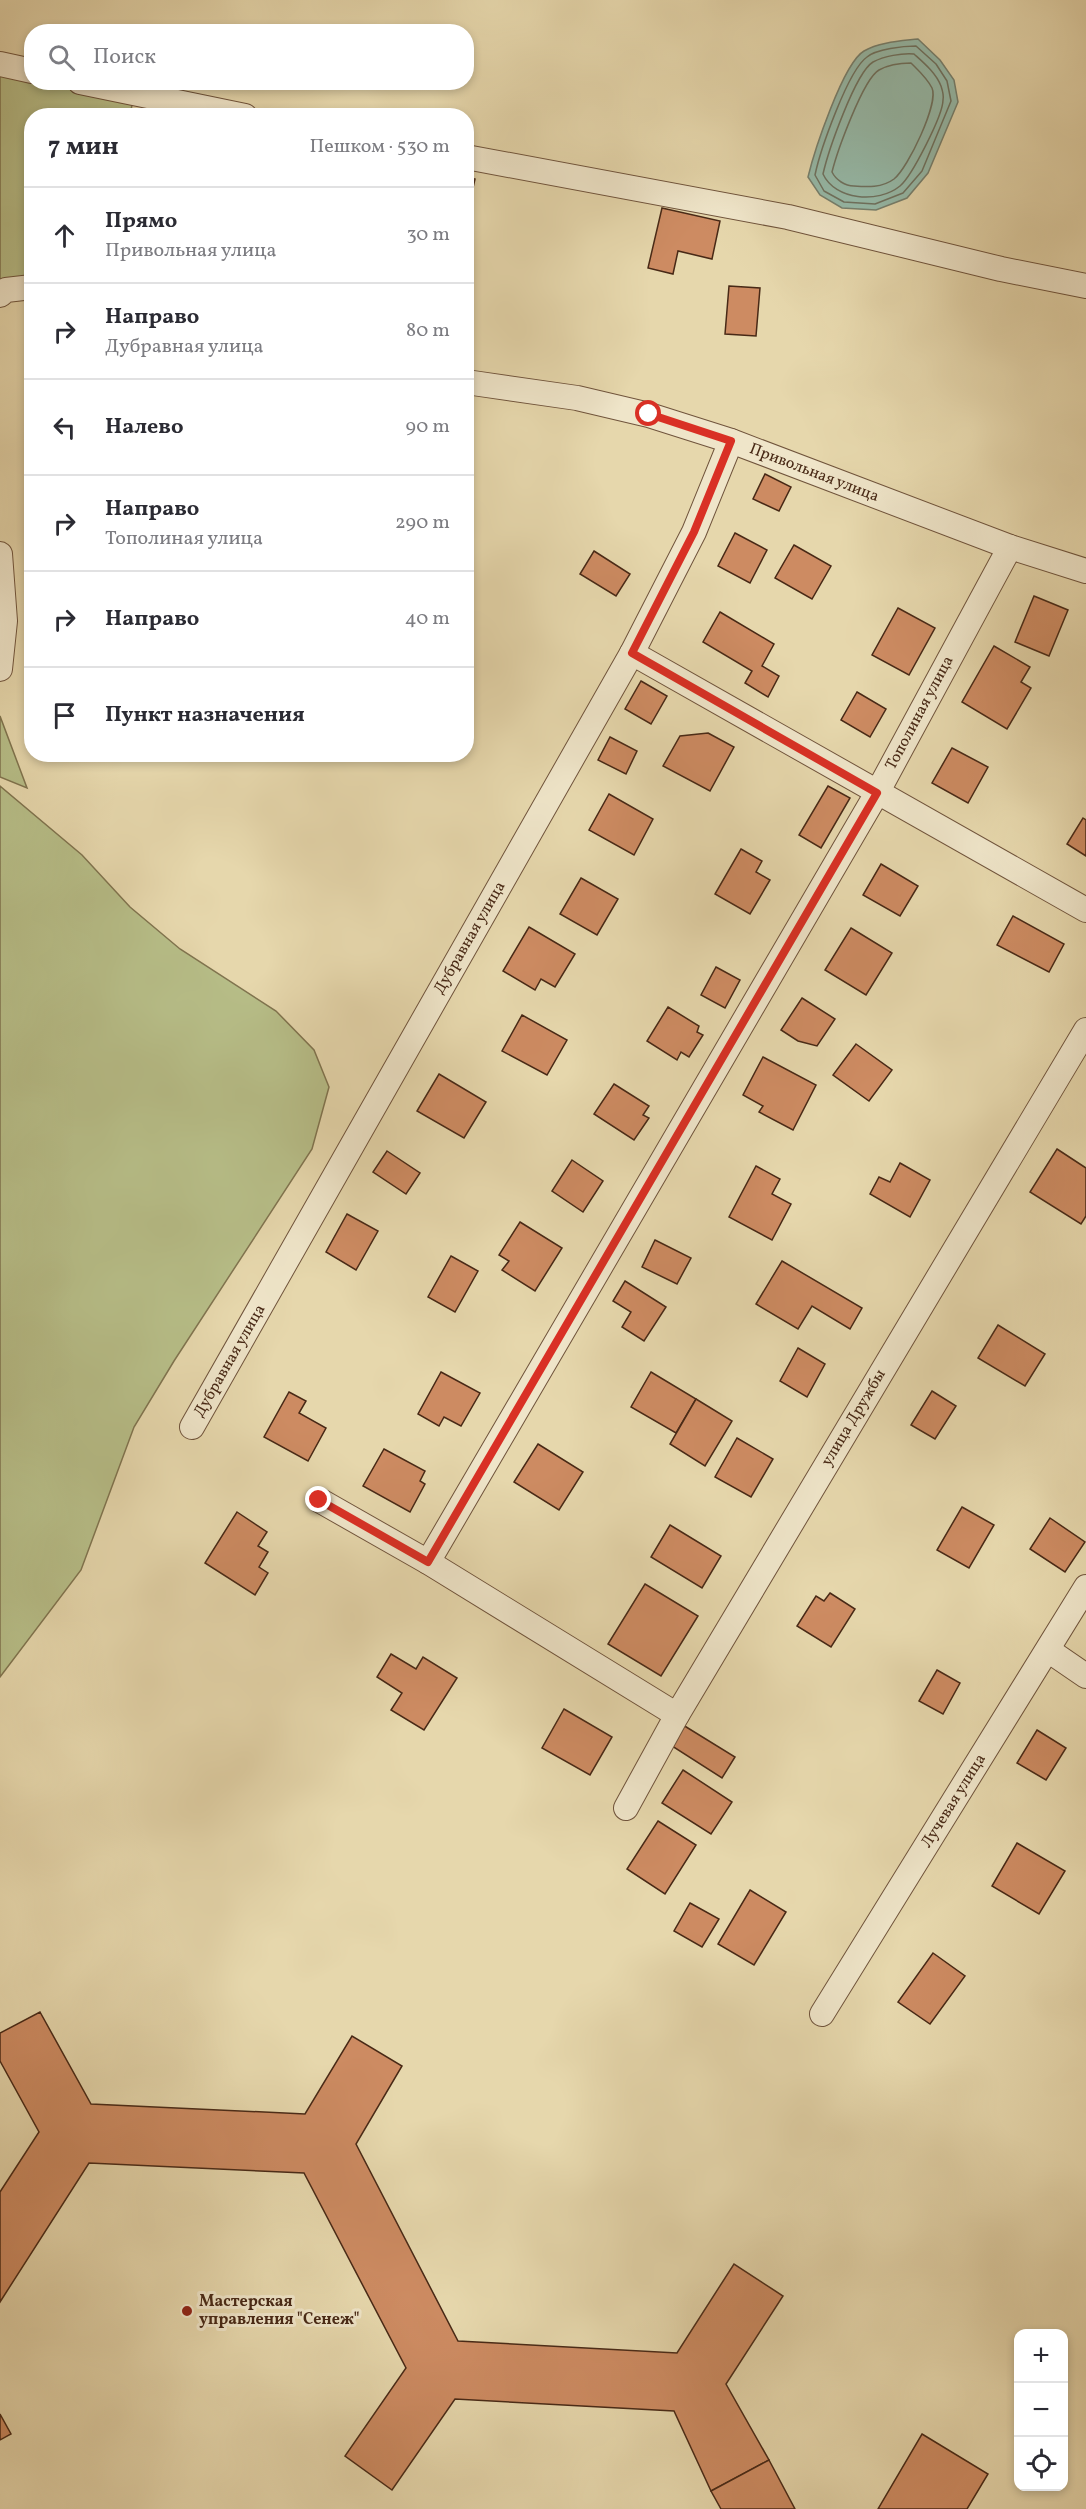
<!DOCTYPE html>
<html lang="ru">
<head>
<meta charset="utf-8">
<style>
  body { margin:0; font-family:Vollkorn,serif; background:#f7f7f7; color:#2b2b33 }
  .controls { position:absolute; right:18px; bottom:18px; display:grid; overflow:hidden; border-radius:12px; box-shadow:0 3px 9px #0003 }
  .controls button { width:54px; height:54px; display:grid; place-items:center; padding:0; border:0; border-bottom:2px solid #e1e1e2; background:#fff; color:#2b2b33; font:30px sans-serif }
  .stop { position:absolute; width:18px; height:18px; margin:-14px; border:4px solid #d93025; border-radius:50%; background:#fff }
  .stop.end { background:#d93025; border-color:#fff; box-shadow:0 2px 6px #0008 }
  .list { margin:0; padding:0; list-style:none }
  h2 { display:flex; justify-content:space-between; align-items:center; height:78px; margin:0; padding:0 24px; font-size:26px }
  h2 small { font-size:20px; font-weight:400; color:#7c7c81 }
  .list li { display:grid; grid-template-columns:39px 1fr auto; gap:18px; align-items:center; box-sizing:border-box; height:96px; padding:0 24px; border-top:2px solid #e1e1e2 }
  .list b { display:block; font-size:22px; white-space:nowrap }
  .list p { margin:0; font-size:20px; white-space:nowrap; color:#7c7c81 }
  .list em { font-size:20px; font-style:normal; color:#7c7c81 }
  .icon { flex:none; width:33px; height:33px; fill:none; stroke:currentColor; stroke-width:2; stroke-linecap:round; stroke-linejoin:round }
  .map { position:relative; flex:none; width:1086px; height:2509px; overflow:hidden }
  .search { position:absolute; background:#fff; box-shadow:0 3px 9px #0003; left:24px; top:24px; width:450px; height:66px; display:flex; align-items:center; gap:15px; box-sizing:border-box; padding:0 21px; border-radius:24px; color:#7c7c81; font-size:22px }
  .panel { position:absolute; background:#fff; box-shadow:0 3px 9px #0003; left:24px; top:108px; width:450px; height:654px; border-radius:24px }
  .map>svg:first-child { display:block }
  .green { fill:#b7be88; stroke:#80744f; stroke-width:1.5 }
  .water { fill:#96baa9; stroke:#77806e; stroke-width:1.5 }
  .lines { fill:none; stroke-linecap:round; stroke-linejoin:round }
  .shore { stroke:#6f7260; stroke-width:1.5 }
  .building { fill:#cd8b62; stroke:#482916; stroke-width:1.5 }
  .minor-casing { stroke:#70543c; stroke-width:26 }
  .minor { stroke:#efe5c9; stroke-width:24 }
  .route { stroke:#d93025; stroke-width:8 }
  .poi-dot { fill:#8f2418; stroke:#efe5c9; stroke-width:2 }
  .labels { text-anchor:middle; dominant-baseline:central; stroke-width:6; stroke-linejoin:round; paint-order:stroke }
  .street-label { font-size:16px; fill:#482916; stroke:#efe5c9 }
  .poi-label { font-size:16px; font-weight:bold; fill:#482916; stroke:#efe5c9; text-anchor:start }
</style>
</head>
<body>
<div class="map">
<svg width="1086" height="2509" viewBox="0 0 1086 2509">
  <rect width="100%" height="100%" fill="#e6d7ac"/>
  <filter id="stains"><feTurbulence type="fractalNoise" baseFrequency=".00333" numOctaves="4"/><feColorMatrix values="0 0 0 0 .2 0 0 0 0 .09 0 0 0 0 .02 0 0 0 .5 -.17"/></filter>
  <radialGradient id="worn" r=".72"><stop offset=".6" stop-color="#630" stop-opacity="0"/><stop offset="1" stop-color="#630" stop-opacity=".3"/></radialGradient>
  <!-- green -->
  <g class="green">
    <polygon points="0,64 32,82 80,83 134,95 130,115 32,116 31,287 0,295"/>
    <polygon points="0,716 27,788 0,777"/>
    <polygon points="0,786 82,855 130,907 180,949 276,1011 314,1050 329,1087 312,1149 174,1361 134,1427 81,1570 0,1677"/>
  </g>
  <!-- water -->
  <path class="water" d="M918,39L940,60L954,80L958,102L928,173L907,198L876,210L842,208L820,195L808,177C814,152 843,63 864,51C879,42 901,41 918,39Z"/>
  <g class="lines">
    <!-- shore -->
    <g class="shore">
      <path d="M916,46L936,64L947,81L951,101L922,171L903,193L875,204L844,202L824,191L815,175C820,151 848,70 867,57C876,49 904,46 916,46Z"/>
      <path d="M914,54C924,63 936,73 941,86C942,89 944,96 943,100C943,115 912,176 900,186C878,204 835,200 823,174C828,152 855,73 873,62C884,56 902,53 914,54Z"/>
      <path d="M911,63C918,70 927,78 932,88C939,103 908,168 894,179C882,188 867,187 854,186C845,186 836,180 832,172C837,152 863,79 879,70C888,65 901,63 911,63Z"/>
    </g>
  </g>
  <!-- building -->
  <g class="building">
    <polygon points="466,177 475,179 466,218"/>
    <polygon points="662,208 720,221 712,259 678,251 673,274 648,268"/>
    <polygon points="729,286 760,288 756,336 725,334"/>
    <polygon points="765,474 791,487 779,511 753,499"/>
    <polygon points="735,533 767,550 750,583 718,566"/>
    <polygon points="794,545 831,566 812,599 775,578"/>
    <polygon points="594,551 630,574 616,596 580,574"/>
    <polygon points="1034,596 1068,610 1049,656 1015,642"/>
    <polygon points="898,608 935,628 909,675 872,655"/>
    <polygon points="720,612 774,644 762,666 779,676 768,697 745,683 752,671 703,642"/>
    <polygon points="994,646 1030,667 1021,682 1031,688 1007,729 962,702"/>
    <polygon points="641,681 667,696 651,724 625,709"/>
    <polygon points="857,692 886,709 870,737 841,720"/>
    <polygon points="708,733 734,747 710,791 663,766 680,736"/>
    <polygon points="610,737 637,751 626,774 598,760"/>
    <polygon points="952,748 988,767 968,803 932,783"/>
    <polygon points="828,786 850,798 821,848 799,835"/>
    <polygon points="609,794 653,819 634,855 589,830"/>
    <polygon points="1083,818 1086,820 1086,856 1067,844"/>
    <polygon points="741,849 762,861 756,872 770,880 750,914 715,894"/>
    <polygon points="881,864 918,886 900,916 863,895"/>
    <polygon points="581,878 618,899 597,935 560,914"/>
    <polygon points="1013,916 1064,944 1049,972 997,945"/>
    <polygon points="529,927 575,954 555,987 541,979 535,990 503,971"/>
    <polygon points="851,928 892,953 866,995 825,970"/>
    <polygon points="716,967 740,980 725,1008 701,995"/>
    <polygon points="802,998 835,1019 817,1046 798,1041 781,1030"/>
    <polygon points="668,1007 699,1026 697,1032 703,1035 689,1057 681,1052 677,1060 647,1041"/>
    <polygon points="522,1015 567,1040 547,1075 502,1051"/>
    <polygon points="856,1044 892,1070 869,1101 833,1075"/>
    <polygon points="763,1057 816,1085 793,1130 759,1112 763,1106 743,1095"/>
    <polygon points="439,1074 486,1102 464,1138 417,1111"/>
    <polygon points="614,1084 649,1106 643,1115 649,1118 634,1140 594,1114"/>
    <polygon points="1057,1149 1086,1168 1086,1216 1081,1224 1030,1192"/>
    <polygon points="387,1151 420,1173 406,1194 373,1172"/>
    <polygon points="572,1160 603,1181 583,1212 552,1191"/>
    <polygon points="900,1163 930,1180 910,1217 870,1194 879,1177 890,1182"/>
    <polygon points="756,1166 780,1179 772,1194 791,1204 772,1240 729,1217"/>
    <polygon points="347,1214 378,1231 356,1270 326,1252"/>
    <polygon points="520,1222 562,1248 535,1291 502,1270 509,1261 499,1255"/>
    <polygon points="655,1240 691,1258 677,1284 642,1267"/>
    <polygon points="451,1256 478,1271 455,1312 428,1297"/>
    <polygon points="782,1261 862,1308 850,1329 812,1306 798,1329 756,1304"/>
    <polygon points="625,1281 666,1307 644,1341 622,1327 631,1312 613,1301"/>
    <polygon points="998,1325 1045,1354 1025,1386 978,1358"/>
    <polygon points="798,1348 825,1364 807,1397 780,1381"/>
    <polygon points="441,1372 480,1393 461,1426 444,1417 439,1426 418,1414"/>
    <polygon points="651,1372 696,1399 676,1433 631,1407"/>
    <polygon points="932,1391 956,1406 935,1439 911,1425"/>
    <polygon points="289,1392 306,1401 299,1413 326,1428 308,1461 264,1437"/>
    <polygon points="696,1399 732,1421 705,1466 670,1444"/>
    <polygon points="737,1438 773,1459 751,1497 715,1477"/>
    <polygon points="538,1444 583,1472 559,1510 514,1482"/>
    <polygon points="384,1449 425,1471 420,1481 425,1484 410,1512 363,1486"/>
    <polygon points="962,1507 994,1525 969,1568 937,1550"/>
    <polygon points="237,1512 267,1532 258,1546 268,1552 259,1567 268,1573 255,1595 205,1563"/>
    <polygon points="1050,1518 1085,1542 1065,1572 1030,1549"/>
    <polygon points="670,1525 721,1556 702,1588 651,1557"/>
    <polygon points="645,1584 698,1616 661,1676 608,1644"/>
    <polygon points="830,1593 855,1609 831,1647 797,1626 816,1596 824,1601"/>
    <polygon points="391,1654 416,1669 423,1657 457,1678 424,1730 391,1710 402,1693 377,1677"/>
    <polygon points="937,1670 960,1683 943,1714 919,1701"/>
    <polygon points="564,1709 612,1737 590,1775 542,1748"/>
    <polygon points="683,1725 735,1757 722,1778 672,1746"/>
    <polygon points="1037,1730 1066,1748 1046,1780 1017,1763"/>
    <polygon points="683,1770 732,1802 711,1834 662,1803"/>
    <polygon points="658,1821 696,1845 665,1894 627,1869"/>
    <polygon points="1017,1843 1065,1871 1039,1914 992,1886"/>
    <polygon points="750,1890 786,1912 754,1965 718,1944"/>
    <polygon points="690,1903 719,1919 702,1947 674,1931"/>
    <polygon points="933,1953 965,1976 930,2024 898,2002"/>
    <polygon points="40,2012 91,2104 305,2114 352,2036 402,2066 356,2144 458,2341 677,2353 734,2264 783,2296 726,2384 769,2460 711,2491 674,2411 455,2399 392,2490 345,2456 406,2368 304,2173 89,2163 0,2302 0,2192 39,2132 0,2061 0,2033"/>
    <polygon points="0,2414 11,2434 0,2440"/>
    <polygon points="922,2434 988,2474 967,2509 878,2509"/>
    <polygon points="769,2460 795,2509 721,2509 711,2491"/>
  </g>
  <g class="lines">
    <defs>
      <g id="minor">
        <polyline points="0,64 32,71"/>
        <polyline points="80,82 245,116"/>
        <polyline points="466,157 788,217 1001,269 1086,286"/>
        <polyline points="0,295 6,290 32,287"/>
        <polyline points="466,382 577,398 649,415 731,441 1010,547 1086,571"/>
        <polyline points="0,554 5,621 0,669"/>
        <polyline points="632,653 1086,910"/>
        <polyline points="192,1427 632,653 694,532 731,441"/>
        <polyline points="319,1500 428,1562 677,1715"/>
        <polyline points="428,1562 877,793 1010,547"/>
        <polyline points="1048,1650 1086,1676"/>
        <polyline points="626,1808 677,1715 1086,1030"/>
        <polyline points="822,2014 1086,1587"/>
      </g>
    </defs>
    <!-- minor casing -->
    <use href="#minor" class="minor-casing"/>
    <!-- minor -->
    <use href="#minor" class="minor"/>
  </g>
  <g class="lines">
    <!-- route -->
    <polyline class="route" points="319,1500 428,1562 877,793 632,653 694,532 731,441 649,414"/>
  </g>
  <!-- markers -->
  <circle class="poi-dot" cx="187" cy="2311" r="6"/>
  <g class="labels">
    <!-- street labels -->
    <g class="street-label">
      <text transform="translate(814 473) rotate(21)">Привольная улица</text>
      <text transform="translate(920 713) rotate(-62)">Тополиная улица</text>
      <text transform="translate(470 938) rotate(-60)">Дубравная улица</text>
      <text transform="translate(230 1361) rotate(-60)">Дубравная улица</text>
      <text transform="translate(854 1418) rotate(-59)">улица Дружбы</text>
      <text transform="translate(954 1801) rotate(-58)">Лучевая улица</text>
    </g>
    <!-- poi labels -->
    <g class="poi-label">
      <text x="199" y="2302">Мастерская<tspan x="199" dy="18">управления "Сенеж"</tspan></text>
    </g>
  </g>
  <rect width="100%" height="100%" filter="url(#stains)"/>
  <rect width="100%" height="100%" fill="url(#worn)"/>
</svg>
<div class="controls">
<button>+</button>
<button>−</button>
<button><svg class="icon" aria-label="locate" viewBox="0 0 24 24"><circle cx="12" cy="12" r="6"/><path d="M12 2v4M12 18v4M2 12h4M18 12h4"/></svg></button>
</div>
<div class="stop" style="left:649px;top:414px"></div>
<div class="stop end" style="left:319px;top:1500px"></div>
<div class="search"><svg class="icon" aria-label="search" viewBox="0 0 24 24"><circle cx="10" cy="10" r="6"/><path d="M15 15l6 6"/></svg>Поиск</div>
<section class="panel">
<h2>7 мин<small>Пешком · 530 m</small></h2>
<ul class="list">
<li><svg class="icon" aria-label="ahead" viewBox="0 0 24 24"><path d="M12 20V5M6 11l6-6 6 6"/></svg><div><b>Прямо</b><p>Привольная улица</p></div><em>30 m</em></li>
<li><svg class="icon" aria-label="right" viewBox="0 0 24 24"><path d="M7 20v-9h11M14 6l5 5-5 5"/></svg><div><b>Направо</b><p>Дубравная улица</p></div><em>80 m</em></li>
<li><svg class="icon" aria-label="left" viewBox="0 0 24 24"><path d="M17 20v-9H6M10 6l-5 5 5 5"/></svg><div><b>Налево</b></div><em>90 m</em></li>
<li><svg class="icon" aria-label="right" viewBox="0 0 24 24"><path d="M7 20v-9h11M14 6l5 5-5 5"/></svg><div><b>Направо</b><p>Тополиная улица</p></div><em>290 m</em></li>
<li><svg class="icon" aria-label="right" viewBox="0 0 24 24"><path d="M7 20v-9h11M14 6l5 5-5 5"/></svg><div><b>Направо</b></div><em>40 m</em></li>
<li><svg class="icon" aria-label="arrive" viewBox="0 0 24 24"><path d="M6 21V4h12l-3 4 3 4H6"/></svg><div><b>Пункт назначения</b></div></li>
</ul>
</section>
</div>
</body>
</html>
